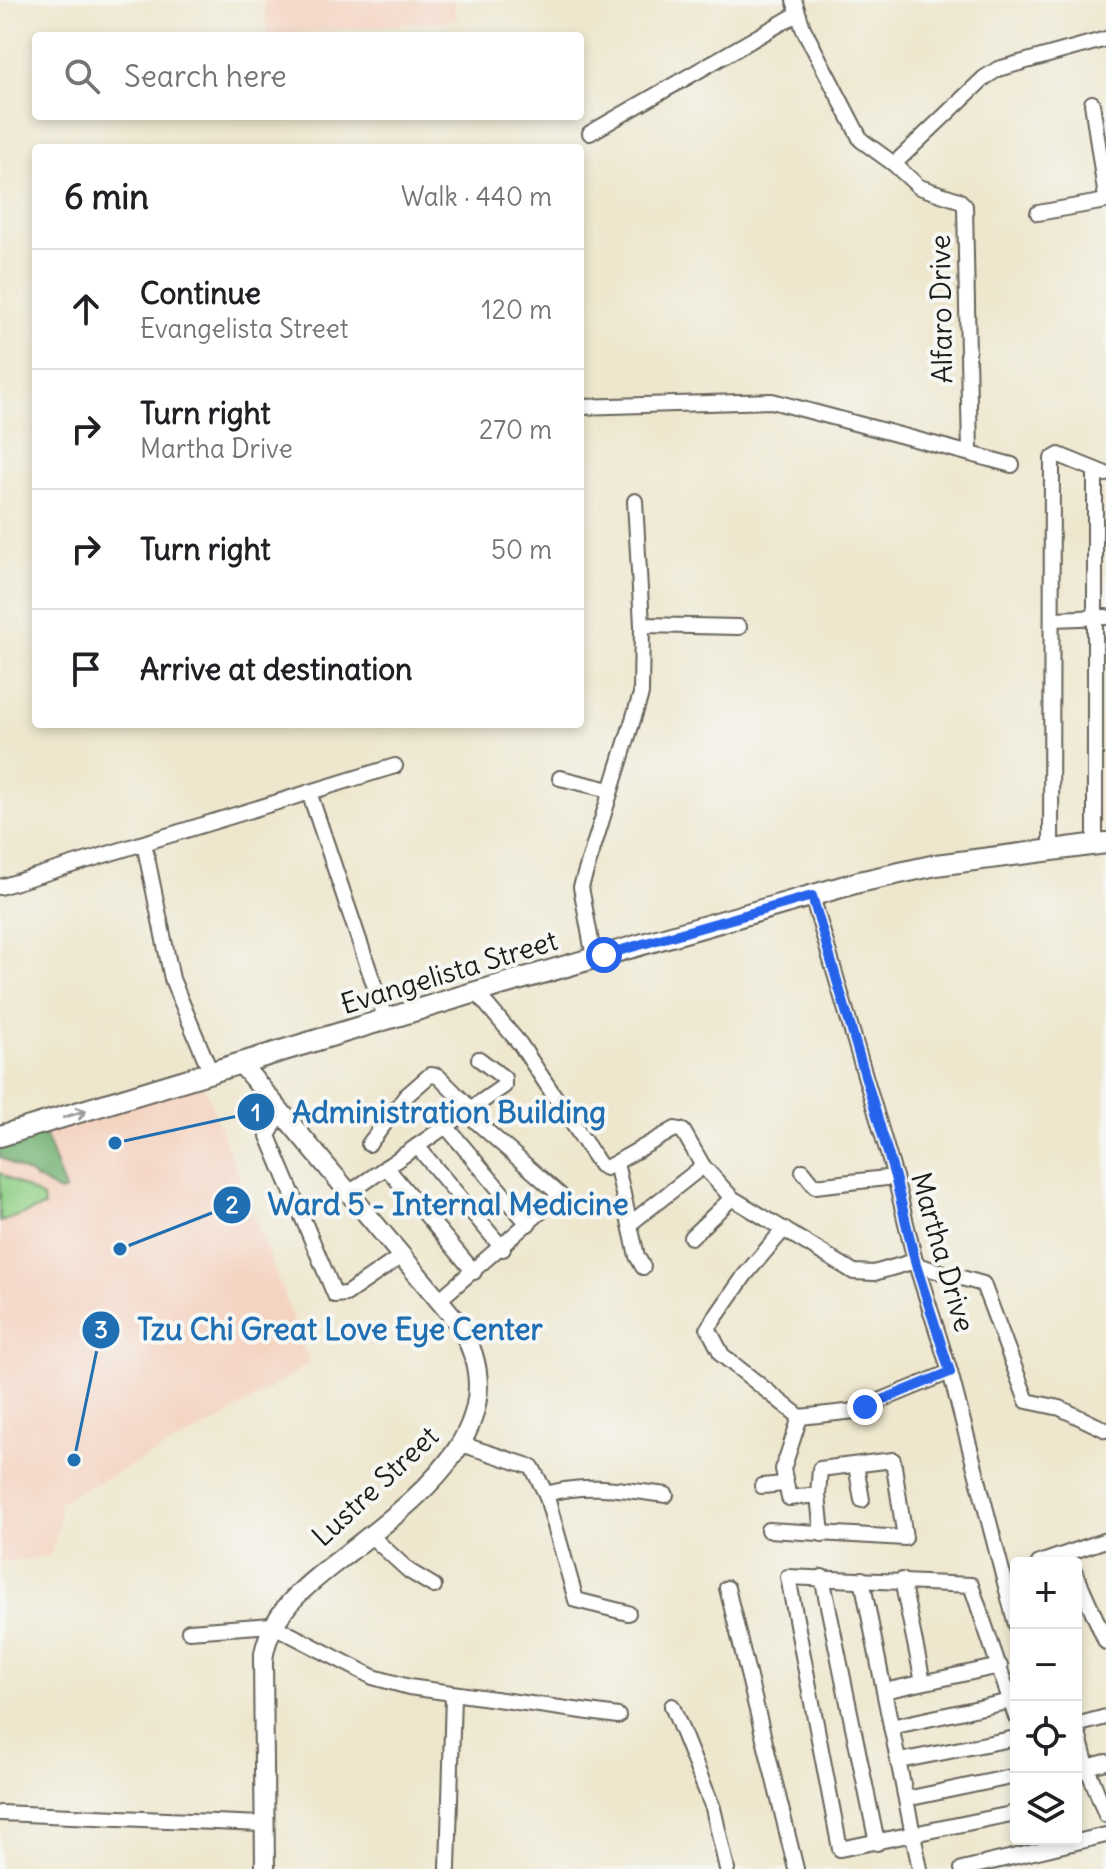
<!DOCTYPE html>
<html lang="en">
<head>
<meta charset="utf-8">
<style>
  body { margin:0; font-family:Delius,sans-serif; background:#f2f2f2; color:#202124 }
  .controls { position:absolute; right:24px; bottom:24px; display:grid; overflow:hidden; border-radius:8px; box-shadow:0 4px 12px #0003 }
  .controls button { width:72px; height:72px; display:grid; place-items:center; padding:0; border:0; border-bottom:2px solid #e0e0e0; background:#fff; color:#202124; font:40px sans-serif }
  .stop { position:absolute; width:24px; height:24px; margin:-18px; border:6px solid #2563eb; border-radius:50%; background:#fff }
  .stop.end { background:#2563eb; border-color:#fff; box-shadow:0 2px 8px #0008 }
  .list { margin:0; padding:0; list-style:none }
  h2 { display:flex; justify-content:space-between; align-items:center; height:104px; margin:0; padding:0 32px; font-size:34px }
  h2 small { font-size:26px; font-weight:400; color:#757577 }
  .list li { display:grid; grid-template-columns:52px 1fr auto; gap:24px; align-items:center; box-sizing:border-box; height:120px; padding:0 32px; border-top:2px solid #e0e0e0 }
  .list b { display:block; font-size:30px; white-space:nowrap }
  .list p { margin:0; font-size:26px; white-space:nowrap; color:#757577 }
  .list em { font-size:26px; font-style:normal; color:#757577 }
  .icon { flex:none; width:44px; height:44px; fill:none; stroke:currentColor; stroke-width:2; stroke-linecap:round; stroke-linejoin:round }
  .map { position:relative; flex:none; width:1106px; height:1869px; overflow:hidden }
  .search { position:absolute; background:#fff; box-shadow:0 4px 12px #0003; left:32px; top:32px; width:552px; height:88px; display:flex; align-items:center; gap:20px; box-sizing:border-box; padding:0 28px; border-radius:8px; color:#757577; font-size:30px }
  .panel { position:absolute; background:#fff; box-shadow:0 4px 12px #0003; left:32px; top:144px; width:552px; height:584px; border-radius:8px }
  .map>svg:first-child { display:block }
  .built { fill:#f4d3c1 }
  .green { fill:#91d087; stroke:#567652; stroke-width:2 }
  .forest { fill:#74b274; stroke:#486748; stroke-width:2 }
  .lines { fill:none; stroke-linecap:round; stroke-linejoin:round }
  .minor-casing { stroke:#66635a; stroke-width:18 }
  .tertiary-casing { stroke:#66635a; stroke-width:22 }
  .secondary-casing { stroke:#66635a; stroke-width:24 }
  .minor { stroke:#fff; stroke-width:14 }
  .tertiary { stroke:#fff; stroke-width:18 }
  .secondary { stroke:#fff; stroke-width:20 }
  .oneway { stroke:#999 }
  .route { stroke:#2563eb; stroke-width:10 }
  .labels { text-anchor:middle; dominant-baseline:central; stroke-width:8; stroke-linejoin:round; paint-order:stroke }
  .street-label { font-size:28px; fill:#1c1c1c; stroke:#f6f6f2 }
  .leader { fill:none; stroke:#1f6fb2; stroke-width:3 }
  .callout-dot { fill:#1f6fb2; stroke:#f6f6f2; stroke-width:3 }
  .mark-label { font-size:24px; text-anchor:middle; font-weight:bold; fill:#fff }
  .callout-label { font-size:30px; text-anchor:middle; font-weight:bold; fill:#1f6fb2; stroke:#f6f6f2; stroke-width:8; stroke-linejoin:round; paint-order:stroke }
</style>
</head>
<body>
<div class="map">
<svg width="1106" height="1869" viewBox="0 0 1106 1869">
  <rect width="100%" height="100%" fill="#f6f6f2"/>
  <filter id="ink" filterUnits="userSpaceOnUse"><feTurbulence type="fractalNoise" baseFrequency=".0125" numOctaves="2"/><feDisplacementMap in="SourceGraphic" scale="16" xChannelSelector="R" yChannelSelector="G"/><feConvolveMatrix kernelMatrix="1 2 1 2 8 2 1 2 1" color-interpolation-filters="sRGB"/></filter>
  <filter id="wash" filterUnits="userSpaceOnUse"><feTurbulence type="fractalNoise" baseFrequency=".006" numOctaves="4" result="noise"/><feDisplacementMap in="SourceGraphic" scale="32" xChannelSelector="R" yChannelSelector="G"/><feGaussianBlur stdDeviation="1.8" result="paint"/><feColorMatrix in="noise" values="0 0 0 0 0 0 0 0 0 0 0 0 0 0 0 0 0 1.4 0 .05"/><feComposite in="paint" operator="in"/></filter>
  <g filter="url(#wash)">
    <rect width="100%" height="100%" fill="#eee7ce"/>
    <!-- built -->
    <g class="built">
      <polygon points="263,0 454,0 457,20 267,35"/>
      <polygon points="203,1083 310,1363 221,1420 59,1502 59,1522 50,1556 0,1562 0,1144"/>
    </g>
    <!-- green -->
    <polygon class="green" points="0,1173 43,1198 44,1207 0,1222"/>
    <!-- forest -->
    <polygon class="forest" points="44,1132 65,1191 59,1192 0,1157 0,1145"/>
  </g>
  <g filter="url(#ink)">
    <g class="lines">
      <defs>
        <g id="minor">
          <polyline points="794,0 803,28 861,140 894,164 919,187 959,200 965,206 970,453"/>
          <polyline points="1092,103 1106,198"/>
          <polyline points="590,133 797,14"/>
          <polyline points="894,164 984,78 998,69 1106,39"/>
          <polyline points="1038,213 1106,201"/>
          <polyline points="580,407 772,401 1012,465"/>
          <polyline points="1095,470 1095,843"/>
          <polyline points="1053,619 1106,617"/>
          <polyline points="642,625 739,627"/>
          <polyline points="560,778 610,790"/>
          <polyline points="309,792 386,1020"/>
          <polyline points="144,843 172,979 211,1073"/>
          <polyline points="1051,850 1052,459 1059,455 1106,474"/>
          <polyline points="0,887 395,766"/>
          <polyline points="812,896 895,1177 915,1261 950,1372 1016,1625"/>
          <polyline points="594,958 581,887 641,694 642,625 635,501"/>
          <polyline points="476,992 520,1044 600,1165 606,1168 675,1129 683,1131 703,1166 631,1223"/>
          <polyline points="280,1114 268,1136 335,1295 346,1294 400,1257"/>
          <polyline points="445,1125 528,1224"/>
          <polyline points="369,1144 406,1096 430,1075 438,1076 470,1108"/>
          <polyline points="417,1146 503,1249"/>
          <polyline points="616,1163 637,1256 643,1267"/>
          <polyline points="703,1166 732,1198 854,1272 874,1273 915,1261"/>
          <polyline points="386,1167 474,1272"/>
          <polyline points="803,1171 815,1186 895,1177"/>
          <polyline points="349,1193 504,1086 504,1078 479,1059"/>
          <polyline points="784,1229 745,1275 708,1328 722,1355 800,1417 783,1469 789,1498 818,1495 822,1534"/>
          <polyline points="691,1237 732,1198"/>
          <polyline points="916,1265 983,1284 1027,1401 1060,1408 1106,1430"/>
          <polyline points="439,1300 560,1195 464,1111"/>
          <polyline points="800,1417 855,1411 950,1372"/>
          <polyline points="461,1444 532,1467 546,1494 576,1600 628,1613"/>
          <polyline points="856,1465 862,1500"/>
          <polyline points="762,1486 784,1484"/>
          <path d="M546,1494C587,1482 625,1490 666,1495"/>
          <polyline points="768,1530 905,1538 893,1460 820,1469 818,1495"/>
          <polyline points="370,1535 409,1571 434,1586"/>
          <polyline points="1039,1563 1106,1540"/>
          <polyline points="1076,1574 1106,1642"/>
          <polyline points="822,1577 877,1843"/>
          <polyline points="862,1579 884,1691"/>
          <polyline points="902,1580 923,1682"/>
          <polyline points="727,1588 796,1869"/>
          <polyline points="189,1631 272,1625 373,1677 409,1687 618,1716"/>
          <polyline points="672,1706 713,1808 727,1869"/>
          <polyline points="1016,1717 971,1585 788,1577 840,1849 1016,1813"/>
          <polyline points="1076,1725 1087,1767 1106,1815"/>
          <polyline points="1076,1725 1106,1717"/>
          <polyline points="891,1727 1011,1701"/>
          <polyline points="899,1761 1016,1738"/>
          <polyline points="1087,1767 1106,1762"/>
          <polyline points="906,1799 1016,1776"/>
          <polyline points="0,1813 262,1824"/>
          <polyline points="448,1869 453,1695"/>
          <polyline points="920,1869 884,1691 1000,1666"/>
          <polyline points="962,1869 1106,1835"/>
        </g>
        <path id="tertiary" d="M241,1064L458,1323C520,1421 424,1493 353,1549C315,1579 269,1608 263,1660L265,1869"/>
        <polyline id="secondary" points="0,1136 476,992 859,882 936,865 1106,843"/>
      </defs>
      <!-- minor casing -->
      <use href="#minor" class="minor-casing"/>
      <!-- tertiary casing -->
      <use href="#tertiary" class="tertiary-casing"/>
      <!-- secondary casing -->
      <use href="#secondary" class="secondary-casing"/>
      <!-- minor -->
      <use href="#minor" class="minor"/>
      <!-- tertiary -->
      <use href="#tertiary" class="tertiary"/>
      <!-- secondary -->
      <use href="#secondary" class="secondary"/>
    </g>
    <!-- one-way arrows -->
    <defs><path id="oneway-shaft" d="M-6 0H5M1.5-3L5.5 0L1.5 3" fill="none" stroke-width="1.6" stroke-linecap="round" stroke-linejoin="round" transform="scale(2)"/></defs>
    <use class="oneway" href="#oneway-shaft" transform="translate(75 1114) rotate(-17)"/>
  </g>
  <g class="lines" filter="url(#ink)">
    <!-- route -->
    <polyline class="route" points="604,955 812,896 895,1177 916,1265 950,1372 865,1407"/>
  </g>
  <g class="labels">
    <!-- street labels -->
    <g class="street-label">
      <text transform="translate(941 309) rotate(-91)">Alfaro Drive</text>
      <text transform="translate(449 972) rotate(-17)">Evangelista Street</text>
      <text transform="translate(943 1252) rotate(74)">Martha Drive</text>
      <text transform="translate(375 1486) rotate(-43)">Lustre Street</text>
    </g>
  </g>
  <!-- callouts -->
  <path class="leader" d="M115 1143L256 1112M120 1249L232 1205M74 1460L101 1330"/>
  <g class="callout-dot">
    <circle cx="115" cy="1143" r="8"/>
    <circle cx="120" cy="1249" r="8"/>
    <circle cx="74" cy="1460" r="8"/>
    <circle cx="256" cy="1112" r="20"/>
    <circle cx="232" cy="1205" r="20"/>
    <circle cx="101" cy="1330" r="20"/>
  </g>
  <g class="mark-label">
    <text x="256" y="1121">1</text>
    <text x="232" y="1213">2</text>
    <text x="101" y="1338">3</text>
  </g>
  <g class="callout-label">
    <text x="449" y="1123">Administration Building</text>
    <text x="448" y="1215">Ward 5 - Internal Medicine</text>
    <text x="340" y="1340">Tzu Chi Great Love Eye Center</text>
  </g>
</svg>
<div class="controls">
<button>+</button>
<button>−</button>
<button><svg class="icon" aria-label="locate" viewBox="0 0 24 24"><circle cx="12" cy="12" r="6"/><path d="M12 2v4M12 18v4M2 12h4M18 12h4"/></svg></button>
<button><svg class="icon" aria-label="layers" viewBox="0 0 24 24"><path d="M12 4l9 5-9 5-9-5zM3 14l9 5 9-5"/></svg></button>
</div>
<div class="stop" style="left:604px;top:955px"></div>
<div class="stop end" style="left:865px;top:1407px"></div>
<div class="search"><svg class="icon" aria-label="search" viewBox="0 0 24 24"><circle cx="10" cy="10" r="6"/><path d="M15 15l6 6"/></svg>Search here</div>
<section class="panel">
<h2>6 min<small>Walk · 440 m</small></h2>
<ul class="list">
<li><svg class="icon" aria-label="ahead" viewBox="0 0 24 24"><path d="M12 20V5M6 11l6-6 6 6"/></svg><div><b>Continue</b><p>Evangelista Street</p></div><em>120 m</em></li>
<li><svg class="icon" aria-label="right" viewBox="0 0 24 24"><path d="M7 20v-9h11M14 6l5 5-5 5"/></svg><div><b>Turn right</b><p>Martha Drive</p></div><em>270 m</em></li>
<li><svg class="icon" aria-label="right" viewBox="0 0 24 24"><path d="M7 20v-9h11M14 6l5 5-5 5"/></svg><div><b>Turn right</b></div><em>50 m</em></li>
<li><svg class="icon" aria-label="arrive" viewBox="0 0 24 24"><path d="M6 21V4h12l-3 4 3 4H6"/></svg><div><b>Arrive at destination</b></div></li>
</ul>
</section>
</div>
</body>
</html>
